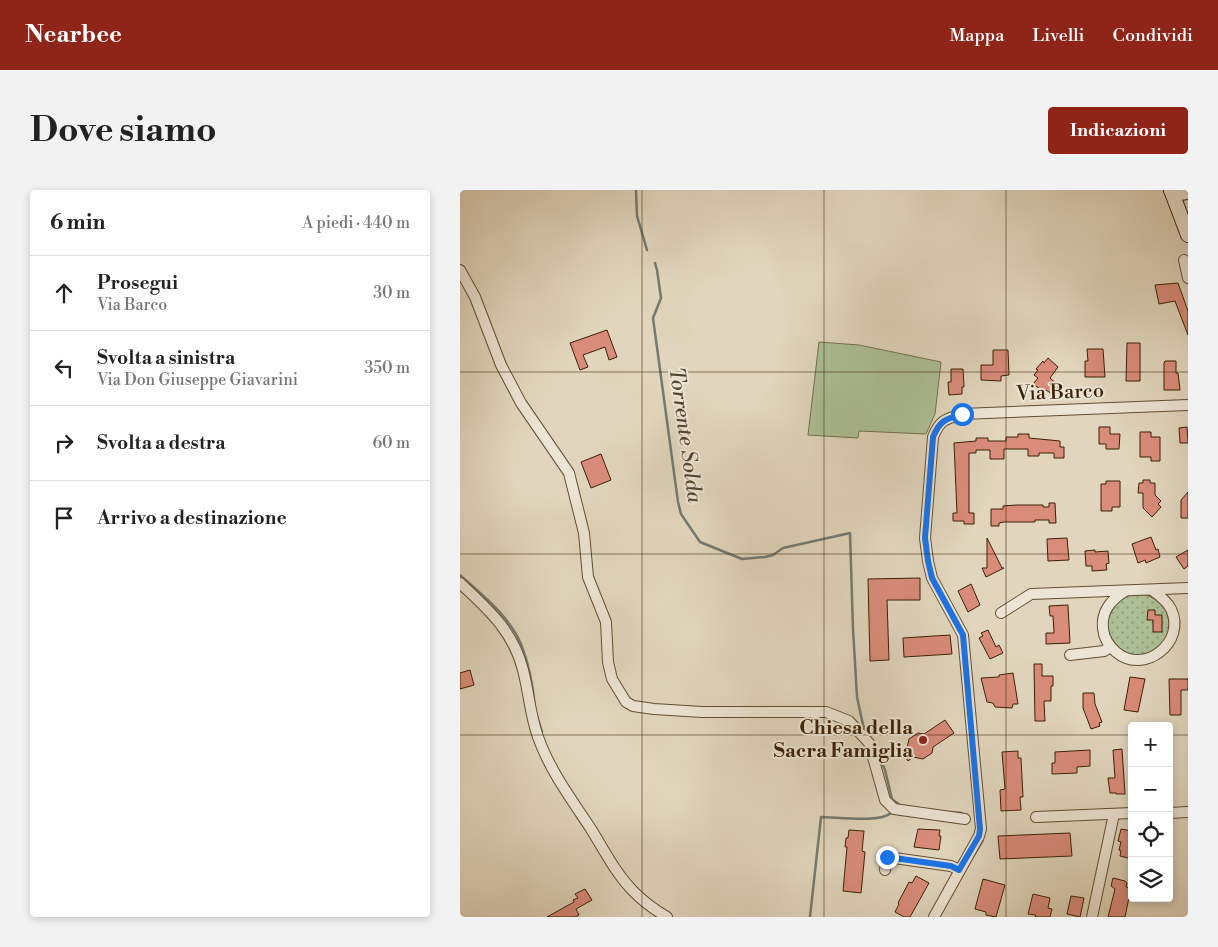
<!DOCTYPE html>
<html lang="it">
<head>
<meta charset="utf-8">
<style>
  body { margin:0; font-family:"Libre Bodoni",serif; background:#f2f2f2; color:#222 }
  .controls { position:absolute; right:15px; bottom:15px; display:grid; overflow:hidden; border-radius:5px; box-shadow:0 2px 8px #0003 }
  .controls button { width:45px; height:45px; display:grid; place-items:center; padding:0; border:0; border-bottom:1px solid #e0e0e0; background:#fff; color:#222; font:25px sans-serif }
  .stop { position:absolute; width:15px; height:15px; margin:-11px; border:4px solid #1a73e8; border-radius:50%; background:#fff }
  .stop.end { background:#1a73e8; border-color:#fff; box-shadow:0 1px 5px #0008 }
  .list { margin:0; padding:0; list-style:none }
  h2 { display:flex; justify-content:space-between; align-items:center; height:65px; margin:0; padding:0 20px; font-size:21px }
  h2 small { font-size:16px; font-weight:400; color:#767676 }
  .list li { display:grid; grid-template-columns:32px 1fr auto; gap:15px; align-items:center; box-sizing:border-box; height:75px; padding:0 20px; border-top:1px solid #e0e0e0 }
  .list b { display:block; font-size:19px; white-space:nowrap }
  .list p { margin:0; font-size:16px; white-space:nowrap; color:#767676 }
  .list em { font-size:16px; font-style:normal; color:#767676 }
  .icon { flex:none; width:28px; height:28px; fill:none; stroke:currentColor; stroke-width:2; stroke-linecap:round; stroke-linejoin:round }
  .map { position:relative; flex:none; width:728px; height:727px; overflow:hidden; border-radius:5px }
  header { display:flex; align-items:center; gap:30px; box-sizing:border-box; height:70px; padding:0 25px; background:#8f2418; color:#fff }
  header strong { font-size:24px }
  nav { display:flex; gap:28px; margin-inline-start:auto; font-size:18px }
  .intro { display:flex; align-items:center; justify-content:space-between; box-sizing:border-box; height:120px; padding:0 30px }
  h1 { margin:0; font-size:35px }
  .button { padding:12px 22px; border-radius:5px; background:#8f2418; color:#fff; font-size:18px; font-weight:700 }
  main { display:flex; gap:30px; padding:0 30px }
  aside { flex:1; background:#fff; border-radius:5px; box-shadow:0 2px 8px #0003 }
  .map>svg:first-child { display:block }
  .green { fill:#acbf96; stroke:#74704c }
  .park { fill:url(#park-dots); stroke:#74704c }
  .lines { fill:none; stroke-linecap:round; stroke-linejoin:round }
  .stream { stroke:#737b71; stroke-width:2.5 }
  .building { fill:#da8c7b; stroke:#3b2103 }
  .street-casing { stroke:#644e32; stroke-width:12 }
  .secondary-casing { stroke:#3b2103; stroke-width:16 }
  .street { stroke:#ece4d4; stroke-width:10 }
  .secondary { stroke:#ece4d4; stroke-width:14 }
  .route { stroke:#1a73e8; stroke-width:6 }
  .grid { fill:none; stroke:#3b2103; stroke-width:1; stroke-opacity:0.55 }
  .poi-dot { fill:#8f2418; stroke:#ece4d4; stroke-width:2 }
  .labels { text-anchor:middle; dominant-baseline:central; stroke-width:4; stroke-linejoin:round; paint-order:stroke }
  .street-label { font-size:20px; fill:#3b2103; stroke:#ece4d4 }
  .poi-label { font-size:20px; font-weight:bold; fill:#3b2103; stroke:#ece4d4; text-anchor:end }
  .water-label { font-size:21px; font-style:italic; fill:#524631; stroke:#ece4d4 }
</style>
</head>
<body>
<header>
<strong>Nearbee</strong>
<nav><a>Mappa</a><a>Livelli</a><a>Condividi</a></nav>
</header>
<div class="intro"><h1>Dove siamo</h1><a class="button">Indicazioni</a></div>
<main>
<aside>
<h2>6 min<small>A piedi · 440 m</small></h2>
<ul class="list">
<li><svg class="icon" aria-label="ahead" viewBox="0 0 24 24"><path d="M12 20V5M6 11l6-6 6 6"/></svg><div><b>Prosegui</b><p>Via Barco</p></div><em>30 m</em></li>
<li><svg class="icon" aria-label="left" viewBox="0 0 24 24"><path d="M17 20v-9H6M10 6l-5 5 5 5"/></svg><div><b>Svolta a sinistra</b><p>Via Don Giuseppe Giavarini</p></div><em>350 m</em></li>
<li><svg class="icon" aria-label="right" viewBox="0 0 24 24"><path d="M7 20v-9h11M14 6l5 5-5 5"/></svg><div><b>Svolta a destra</b></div><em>60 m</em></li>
<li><svg class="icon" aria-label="arrive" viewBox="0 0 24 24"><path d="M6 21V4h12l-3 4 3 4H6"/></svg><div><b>Arrivo a destinazione</b></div></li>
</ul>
</aside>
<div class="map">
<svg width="728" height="727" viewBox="0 0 728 727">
  <defs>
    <pattern id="park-dots" width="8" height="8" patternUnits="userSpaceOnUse" patternTransform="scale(1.25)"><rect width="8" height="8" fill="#acbf96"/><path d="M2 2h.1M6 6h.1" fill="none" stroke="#8d9b78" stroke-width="1.8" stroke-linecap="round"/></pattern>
  </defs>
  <rect width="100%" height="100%" fill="#e1d6bd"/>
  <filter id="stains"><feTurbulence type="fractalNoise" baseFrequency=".004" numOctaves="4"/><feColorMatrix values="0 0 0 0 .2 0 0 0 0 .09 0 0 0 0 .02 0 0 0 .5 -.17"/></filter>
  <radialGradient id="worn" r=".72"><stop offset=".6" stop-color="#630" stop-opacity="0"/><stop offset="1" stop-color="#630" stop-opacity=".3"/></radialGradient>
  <!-- green -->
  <polygon class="green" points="359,152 399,155 481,172 475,224 466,244 399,241 398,248 348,245"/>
  <!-- park -->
  <circle class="park" cx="678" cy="435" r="31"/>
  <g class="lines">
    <!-- stream -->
    <g class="stream">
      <polyline points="176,0 177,26 187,60"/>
      <polyline points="195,73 197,80 201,108 193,128 218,312 221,324 240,352 282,369 305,367 313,365 323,358 390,343 393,439 397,507 403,535 411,549"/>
      <path d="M0,385C22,405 49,426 61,454C69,474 73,496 75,518"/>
      <polyline points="77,526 82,542"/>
      <polyline points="415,556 425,580 432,609 441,616"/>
      <polyline points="489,622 502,623"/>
      <polyline points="511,670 523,650"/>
      <path d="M350,727L361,627C377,627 420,633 431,623"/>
    </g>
  </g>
  <!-- building -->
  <g class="building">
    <polygon points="718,93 728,121 728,145 715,111 699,114 695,95"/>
    <polygon points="147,140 157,167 149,170 145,157 123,165 128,177 120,180 110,153"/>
    <polygon points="667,153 680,153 680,191 666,191"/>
    <polygon points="627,159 643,159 645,187 625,187 625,171 628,171"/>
    <polygon points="533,160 548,160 549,185 541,186 541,191 521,190 521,175 533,175"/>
    <polygon points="588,168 598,177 590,188 599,196 592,204 586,200 584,202 573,194 578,188 574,185 578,180 576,179 583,171 584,173"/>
    <polygon points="705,171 716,171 716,183 718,183 720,200 704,200 704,173"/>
    <polygon points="491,179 503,179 504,197 502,197 502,204 489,205 488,192 491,192"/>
    <polygon points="639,237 650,237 650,244 660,244 659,259 646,259 646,254 639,254"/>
    <polygon points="727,237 728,253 720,253 719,238"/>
    <polygon points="680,242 691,242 691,247 700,247 700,271 691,271 691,267 680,267"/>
    <polygon points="558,244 569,244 569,248 600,251 600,257 604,257 604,268 594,268 594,263 579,263 579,266 568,266 568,259 544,259 544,269 530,269 530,260 516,260 516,263 509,263 509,323 514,323 514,334 504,334 504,331 493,331 493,323 497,323 494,253 516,251 516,248 528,248 528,251 546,251 546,247 558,247"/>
    <polygon points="141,264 151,290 131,298 121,272"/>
    <polygon points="683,290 690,290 690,293 695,293 695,305 701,311 698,314 701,317 692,327 683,318 683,303 678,303 679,293 683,293"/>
    <polygon points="646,291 660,291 660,317 652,317 652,321 641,321 641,294 646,294"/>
    <polygon points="728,302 728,328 721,328 721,310"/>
    <polygon points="589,313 595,313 596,333 589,333 589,330 575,330 575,332 544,332 539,333 539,336 531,336 531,319 543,319 543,316 556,315 583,315 583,317 589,317"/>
    <polygon points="691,347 696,360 698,359 700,367 686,373 685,370 678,373 672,354"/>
    <polygon points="527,348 542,378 544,378 526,387 522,378 527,378"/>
    <polygon points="607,348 609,370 588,371 587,349"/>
    <polygon points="635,360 635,362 648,361 649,373 646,374 647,380 632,381 632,376 626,376 625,361"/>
    <polygon points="728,360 728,376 724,379 716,367"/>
    <polygon points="460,388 460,410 427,410 429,470 410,471 408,389"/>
    <polygon points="511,394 520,415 508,422 498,401"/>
    <polygon points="608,415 610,453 586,454 586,443 594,443 593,426 590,426 589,416"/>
    <polygon points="688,420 695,420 695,425 702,425 702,442 693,442 693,430 687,430"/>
    <polygon points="528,440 536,457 539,455 543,463 530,469 519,448 523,446 521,443"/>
    <polygon points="490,445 492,464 444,467 443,448"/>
    <polygon points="574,474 582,474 582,486 593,486 593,496 591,496 591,511 584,511 585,531 575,531"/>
    <polygon points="10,480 14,495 0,499 0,483"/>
    <polygon points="553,483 558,514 553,514 552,518 535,517 533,513 527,512 521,488 539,487 539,485"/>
    <polygon points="670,487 685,489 678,522 664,520"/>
    <polygon points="709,489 728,489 728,500 721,500 721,525 710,525"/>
    <polygon points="623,503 634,503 635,514 642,532 639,533 640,536 631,539 623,518"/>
    <polygon points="485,530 494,543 473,557 472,563 463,569 453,567 448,571 442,562 447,558 449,549 458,543 464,544"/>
    <polygon points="662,559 665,604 656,604 656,603 650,603 648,588 655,588 653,560"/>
    <polygon points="630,560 630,576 617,577 617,583 592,584 592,573 595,573 595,562"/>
    <polygon points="558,561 558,568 561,568 563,607 560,607 561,620 541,621 540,600 545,599 542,562"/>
    <polygon points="458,639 480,640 479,646 481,646 479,660 454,657"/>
    <polygon points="661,639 672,641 672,669 660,666 661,661 659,660 661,652 658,651"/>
    <polygon points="389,640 404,641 402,661 405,662 401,703 383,701 387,657 385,657 386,648 388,648"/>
    <polygon points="610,643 612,666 540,669 538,646"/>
    <polygon points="456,686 469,693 450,727 444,727 435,722 439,714 438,713 449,692 452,693"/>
    <polygon points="653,688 665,691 667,693 666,697 671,698 665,727 648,727 655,699 651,696"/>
    <polygon points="523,689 545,695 536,727 526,725 526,722 515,719"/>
    <polygon points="125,699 132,710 116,719 119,725 115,727 87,727 114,712 113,710 118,708 115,704"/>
    <polygon points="573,704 590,708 588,718 592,719 590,727 575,727 576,725 568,724"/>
    <polygon points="611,706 624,708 620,727 607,724"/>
  </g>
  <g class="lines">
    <defs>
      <g id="street">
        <polyline points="724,70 728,88"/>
        <polyline points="0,80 15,107 41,175 61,213 109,283 124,343 128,387 146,432 148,472 152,489 166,512 173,516 194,519 242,522 366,522 389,531 409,553 425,610 434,619 505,629"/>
        <path d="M0,393C29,420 53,441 63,480C69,503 70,525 78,547C90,581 112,610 131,639C144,660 156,684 174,702C184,712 195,720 207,727"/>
        <path d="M665,401C651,410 641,421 643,439C644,448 649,456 656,462C684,486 727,452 711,419C707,411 699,405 692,400"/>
        <polyline points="541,423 571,404 728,398"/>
        <polyline points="610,465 644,461 650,457"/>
        <polyline points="709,623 728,622"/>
        <polyline points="576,627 672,623"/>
        <polyline points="425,680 427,667 491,676 499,680"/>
        <path d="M474,727L519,646L521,639L503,445L472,388L468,371L465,348L473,247C480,230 485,229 502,224L728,215"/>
        <polyline points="632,727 654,624"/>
      </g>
      <g id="secondary">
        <polyline points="711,0 728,45"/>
        <polyline points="711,0 720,3 728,2"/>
      </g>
    </defs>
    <!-- street casing -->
    <use href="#street" class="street-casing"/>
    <!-- secondary casing -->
    <use href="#secondary" class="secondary-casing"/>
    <!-- street -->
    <use href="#street" class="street"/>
    <!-- secondary -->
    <use href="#secondary" class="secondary"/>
  </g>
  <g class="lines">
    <!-- route -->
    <path class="route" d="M427,667L491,676L499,680L519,646L520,639L503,445L472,388L468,371L465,348L473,247C480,230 486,229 502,224"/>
  </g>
  <!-- grid -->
  <path class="grid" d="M182,0V727M364,0V727M546,0V727M0,182H728M0,364H728M0,545H672M709,545H728"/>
  <!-- markers -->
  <circle class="poi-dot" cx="463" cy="550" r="5"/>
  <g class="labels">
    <!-- street labels -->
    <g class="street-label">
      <text transform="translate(600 203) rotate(-2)">Via Barco</text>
    </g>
    <!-- poi labels -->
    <g class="poi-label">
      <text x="453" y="538">Chiesa della<tspan x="453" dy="23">Sacra Famiglia</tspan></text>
    </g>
    <!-- water labels -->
    <g class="water-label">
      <text transform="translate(225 245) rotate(82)">Torrente Solda</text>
    </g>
  </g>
  <rect width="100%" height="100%" filter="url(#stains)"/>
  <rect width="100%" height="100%" fill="url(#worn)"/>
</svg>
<div class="controls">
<button>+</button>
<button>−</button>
<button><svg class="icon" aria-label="locate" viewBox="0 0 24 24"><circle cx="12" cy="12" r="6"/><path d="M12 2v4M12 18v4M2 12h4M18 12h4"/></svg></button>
<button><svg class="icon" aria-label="layers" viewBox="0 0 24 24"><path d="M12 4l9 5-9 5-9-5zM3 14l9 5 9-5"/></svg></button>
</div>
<div class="stop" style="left:502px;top:224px"></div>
<div class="stop end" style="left:427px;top:667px"></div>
</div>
</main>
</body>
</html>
